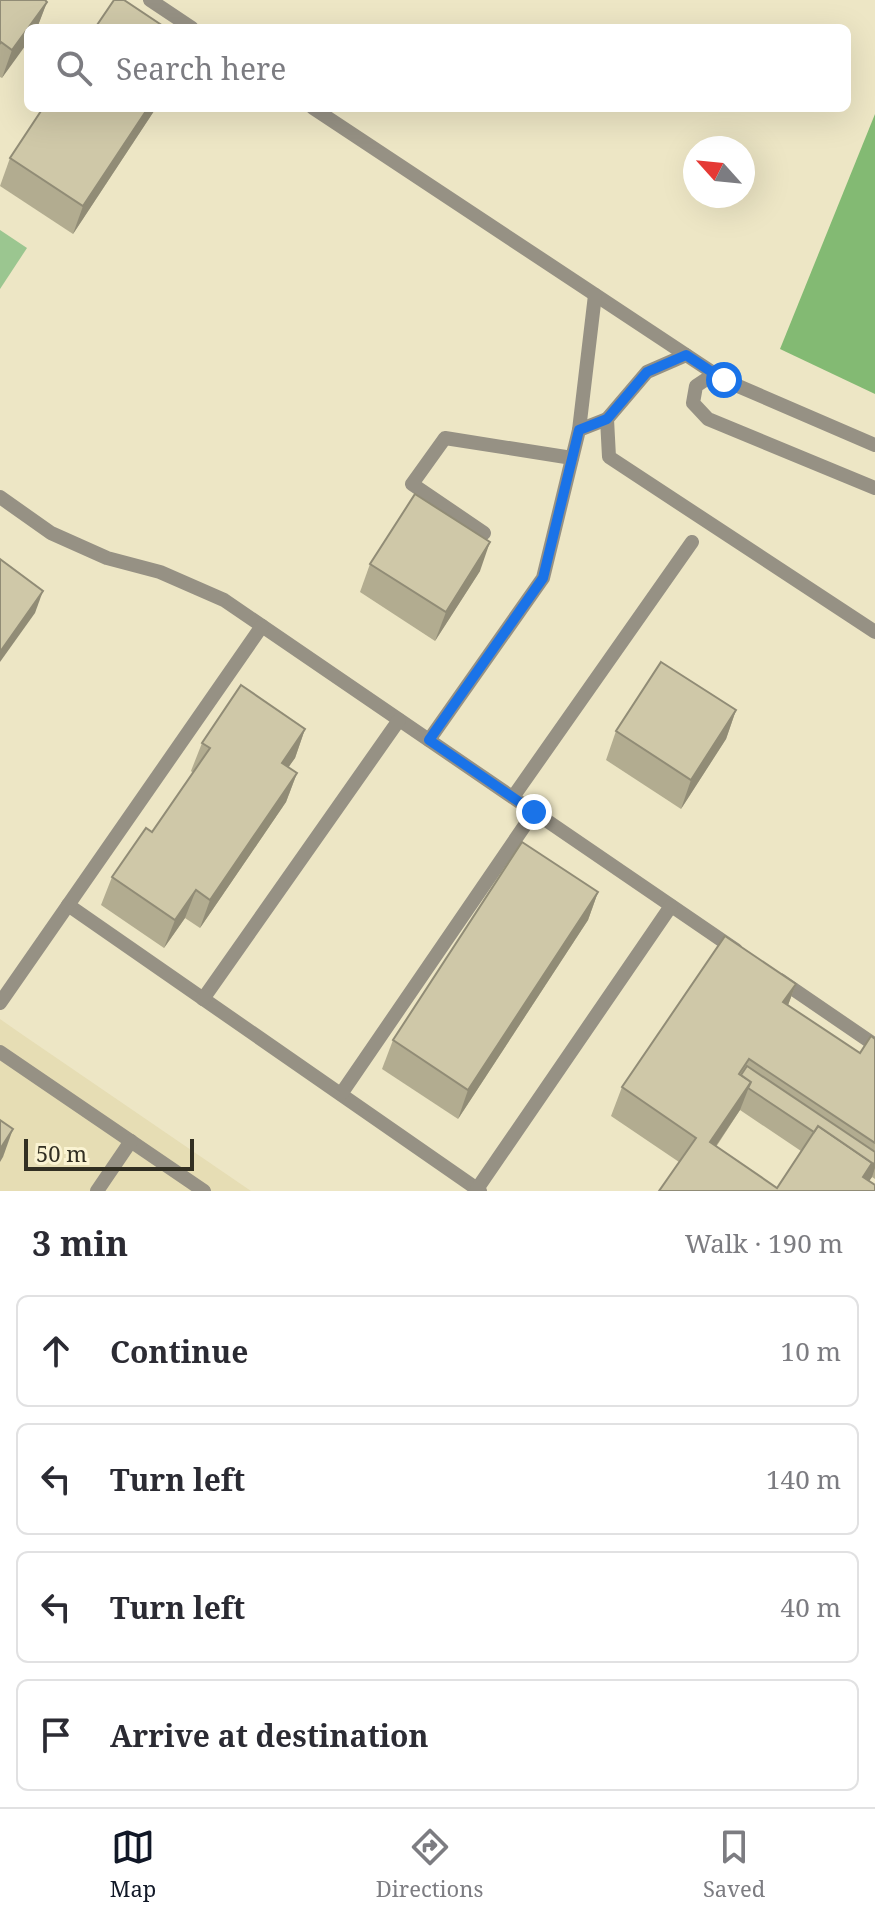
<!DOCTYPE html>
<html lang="en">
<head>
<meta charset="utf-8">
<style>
  body { margin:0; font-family:"Noto Serif",serif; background:#f2f2f3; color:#2b2b33 }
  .compass { position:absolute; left:683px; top:136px; width:72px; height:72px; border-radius:50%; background:#fff; box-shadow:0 8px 32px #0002; rotate:297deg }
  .scale { position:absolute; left:24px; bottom:20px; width:170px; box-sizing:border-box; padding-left:8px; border:4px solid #322f22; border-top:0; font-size:22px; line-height:28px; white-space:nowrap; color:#322f22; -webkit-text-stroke:6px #faf3d2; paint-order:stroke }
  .stop { position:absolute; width:24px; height:24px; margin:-18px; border:6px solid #1a73e8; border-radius:50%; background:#fff }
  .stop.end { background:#1a73e8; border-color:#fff; box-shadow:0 2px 8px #0008 }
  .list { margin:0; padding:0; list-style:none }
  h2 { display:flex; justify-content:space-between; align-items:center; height:104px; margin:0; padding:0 32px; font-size:34px }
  h2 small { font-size:26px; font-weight:400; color:#7c7c81 }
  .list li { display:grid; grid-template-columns:52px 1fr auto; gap:24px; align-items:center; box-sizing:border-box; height:112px; margin:0 16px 16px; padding:0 16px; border:2px solid #e1e1e2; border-radius:12px }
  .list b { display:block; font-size:30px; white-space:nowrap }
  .list em { font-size:26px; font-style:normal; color:#7c7c81 }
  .icon { flex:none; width:44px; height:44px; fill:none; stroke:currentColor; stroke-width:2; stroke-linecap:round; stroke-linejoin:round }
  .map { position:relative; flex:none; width:875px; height:1191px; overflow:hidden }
  .search { position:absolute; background:#fff; box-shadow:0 8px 32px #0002; left:24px; right:24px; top:24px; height:88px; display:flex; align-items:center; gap:20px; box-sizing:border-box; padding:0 28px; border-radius:12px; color:#7c7c81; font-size:30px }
  .sheet { height:616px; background:#fff }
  nav { display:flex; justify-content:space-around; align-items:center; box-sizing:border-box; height:112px; border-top:2px solid #e1e1e2; background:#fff; font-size:22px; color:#7c7c81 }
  nav a { display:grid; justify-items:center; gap:4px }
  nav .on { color:#111827 }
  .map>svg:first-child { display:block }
  .built { fill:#e6ddb4 }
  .green { fill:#9bc690 }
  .forest { fill:#83ba73 }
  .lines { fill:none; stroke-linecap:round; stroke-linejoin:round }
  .service { stroke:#969184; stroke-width:14 }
  .wall { fill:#b2ac90; fill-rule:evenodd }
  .shaded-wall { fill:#918c76 }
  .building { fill:#cfc8a8; stroke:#918c76; stroke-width:2 }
  .route { stroke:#1a73e8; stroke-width:10 }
</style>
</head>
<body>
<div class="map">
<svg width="875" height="1191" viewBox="0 0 875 1191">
  <rect width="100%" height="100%" fill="#ede6c5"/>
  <!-- built -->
  <polygon class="built" points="0,1019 20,1033 251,1191 0,1191"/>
  <!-- green -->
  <polygon class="green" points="0,230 27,248 0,289"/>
  <!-- forest -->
  <polygon class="forest" points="875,114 875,394 780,349"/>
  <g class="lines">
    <!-- service -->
    <g class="service">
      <polyline points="150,0 192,28"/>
      <polyline points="313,108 724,380 875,445"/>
      <polyline points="686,355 647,372 607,419 609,457 875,632"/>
      <polyline points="724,380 708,378 696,386 693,403 708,419 875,488"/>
      <polyline points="579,430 595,295"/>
      <polyline points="0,497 51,533 107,558 160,572 224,600 736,950"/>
      <polyline points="484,533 412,484 445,438 572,458"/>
      <polyline points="429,740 543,578 579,430 607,419"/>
      <polyline points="513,797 692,542"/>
      <polyline points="68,905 480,1191"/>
      <polyline points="780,980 875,1045"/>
      <polyline points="203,999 399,720"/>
      <polyline points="0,1003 262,626"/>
      <polyline points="0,1052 204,1191"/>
      <polyline points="341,1094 534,812"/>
      <polyline points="477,1189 671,906"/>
      <polyline points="97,1191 131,1141"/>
    </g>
  </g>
  <!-- wall -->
  <g class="wall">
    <polygon points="0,0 47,2 37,28 28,28 2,78 0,77"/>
    <polygon points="43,108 156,108 73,234 0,186 10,158"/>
    <polygon points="370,564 480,571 435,641 360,592"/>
    <polygon points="736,710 726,739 681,809 606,760 616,731"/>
    <polygon points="305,729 295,758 288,767 297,773 286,802 200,928 185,918 164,948 101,905 112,877 152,832 193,773 191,771 202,743"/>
    <polygon points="598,892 588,920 458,1119 382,1069 393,1040"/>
    <path d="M725,936L796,984L788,1005L860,1053L871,1036L875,1039V1179L872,1177L869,1181L875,1185V1191H659L679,1162L611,1116L622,1087ZM740,1110L801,1151L777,1188L716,1147Z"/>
  </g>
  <!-- shaded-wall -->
  <g class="shaded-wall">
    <polygon points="47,2 37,28 28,28 28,42 2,78 12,50"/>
    <polygon points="148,108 156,108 73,234 83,206"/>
    <polygon points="490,542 480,571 435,641 446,612"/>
    <polygon points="43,591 35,613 0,662 0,652"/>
    <polygon points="736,710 726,739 681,809 691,780"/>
    <polygon points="305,729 295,758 272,791 282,763"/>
    <polygon points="297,773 286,802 200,928 210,900"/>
    <polygon points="196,890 185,918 164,948 175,920"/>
    <polygon points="598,892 588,920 458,1119 468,1090"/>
    <polygon points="796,984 785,1013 783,1002"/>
    <polygon points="751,1082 740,1110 699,1171 710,1142"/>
    <polygon points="13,1129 3,1157 0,1162 0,1149"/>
    <polygon points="875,1162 875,1168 872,1177 862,1191 863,1177 872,1163"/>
  </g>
  <!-- building -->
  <g class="building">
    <polygon points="0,0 45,0 47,2 12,50 1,42 0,44"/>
    <polygon points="114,0 124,0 166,28 95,28"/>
    <polygon points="43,108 148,108 83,206 10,158"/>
    <polygon points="415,494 490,542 446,612 370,564"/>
    <polygon points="0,559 43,591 0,652"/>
    <polygon points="661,662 736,710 691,780 616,731"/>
    <polygon points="241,685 305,729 282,763 297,773 210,900 196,890 175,920 112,877 146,828 152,832 210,748 202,743"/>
    <polygon points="522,842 598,892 468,1090 393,1040"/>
    <polygon points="725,936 796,984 783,1002 860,1053 871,1036 875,1039 875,1143 749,1059 739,1074 751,1082 710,1142 777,1188 818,1126 872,1163 863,1177 875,1185 875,1191 659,1191 696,1138 622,1087"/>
    <polygon points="747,1066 875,1152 875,1162 870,1169 872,1163 818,1126 814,1132 748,1088 751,1082 741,1075"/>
    <polygon points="0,1120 13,1129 0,1149"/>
  </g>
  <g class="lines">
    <!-- route -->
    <polyline class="route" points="534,812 429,740 543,578 579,430 607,419 647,372 686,355 724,380"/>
  </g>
</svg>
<svg class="compass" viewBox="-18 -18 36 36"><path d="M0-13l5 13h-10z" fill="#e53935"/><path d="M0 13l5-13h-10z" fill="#7c7c81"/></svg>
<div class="scale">50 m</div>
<div class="stop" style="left:724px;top:380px"></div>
<div class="stop end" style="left:534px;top:812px"></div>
<div class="search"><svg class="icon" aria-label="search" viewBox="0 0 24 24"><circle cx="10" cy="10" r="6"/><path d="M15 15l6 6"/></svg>Search here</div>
</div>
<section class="sheet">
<h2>3 min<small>Walk · 190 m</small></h2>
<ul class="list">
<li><svg class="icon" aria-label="ahead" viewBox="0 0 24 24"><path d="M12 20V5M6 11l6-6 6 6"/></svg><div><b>Continue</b></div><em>10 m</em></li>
<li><svg class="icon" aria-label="left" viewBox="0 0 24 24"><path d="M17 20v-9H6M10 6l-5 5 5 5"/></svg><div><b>Turn left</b></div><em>140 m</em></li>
<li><svg class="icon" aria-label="left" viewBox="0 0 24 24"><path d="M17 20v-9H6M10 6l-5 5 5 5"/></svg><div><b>Turn left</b></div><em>40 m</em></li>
<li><svg class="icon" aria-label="arrive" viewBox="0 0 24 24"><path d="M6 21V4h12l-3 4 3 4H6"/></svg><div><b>Arrive at destination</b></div></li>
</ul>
</section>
<nav>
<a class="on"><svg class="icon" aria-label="map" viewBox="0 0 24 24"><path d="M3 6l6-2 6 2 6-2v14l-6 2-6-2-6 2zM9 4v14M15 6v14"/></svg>Map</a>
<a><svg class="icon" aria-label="directions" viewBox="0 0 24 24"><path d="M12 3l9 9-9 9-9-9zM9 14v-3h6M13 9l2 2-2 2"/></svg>Directions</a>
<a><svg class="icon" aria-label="saved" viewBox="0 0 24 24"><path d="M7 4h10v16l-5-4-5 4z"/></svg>Saved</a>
</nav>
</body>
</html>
